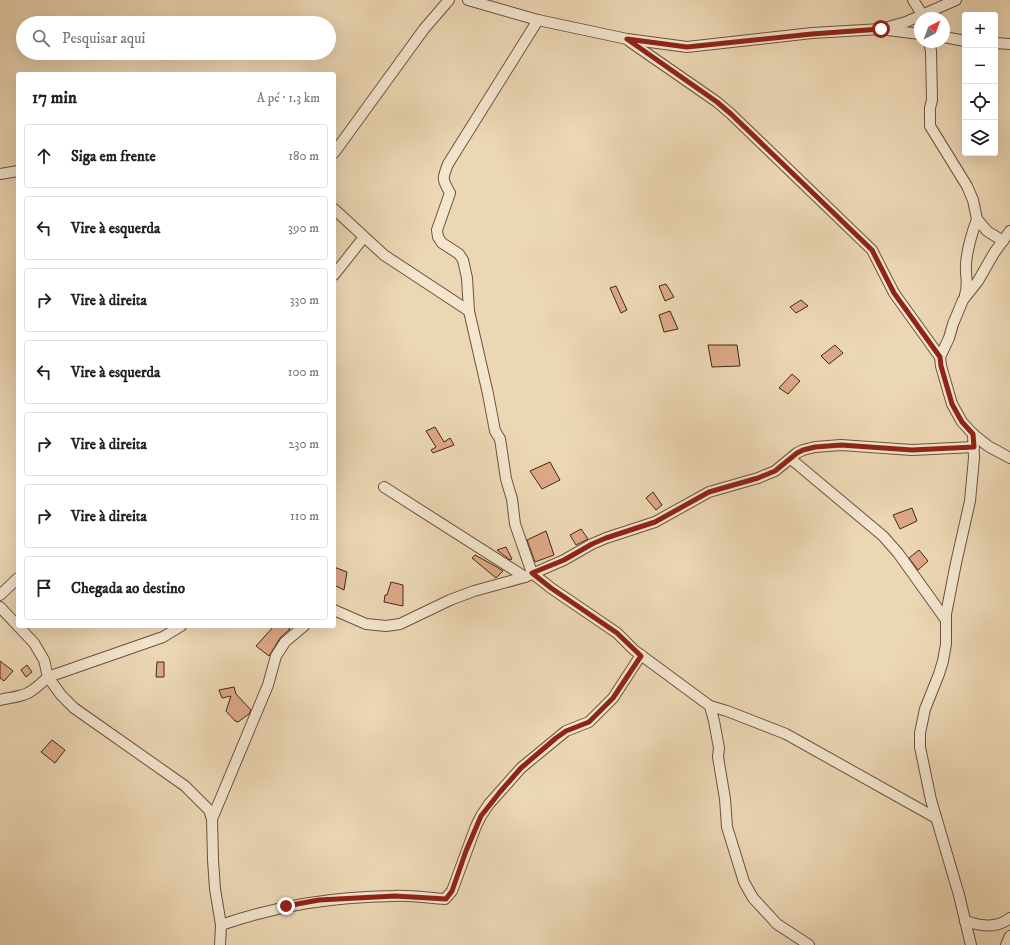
<!DOCTYPE html>
<html lang="pt">
<head>
<meta charset="utf-8">
<style>
  body { margin:0; font-family:"IM FELL DW Pica",serif; background:#f2f2f2; color:#222 }
  .controls { position:absolute; right:12px; top:12px; display:grid; overflow:hidden; border-radius:4px; box-shadow:0 4px 16px #0002 }
  .controls button { width:36px; height:36px; display:grid; place-items:center; padding:0; border:0; border-bottom:1px solid #e0e0e0; background:#fff; color:#222; font:20px sans-serif }
  .compass { position:absolute; left:914px; top:12px; width:36px; height:36px; border-radius:50%; background:#fff; box-shadow:0 4px 16px #0002; rotate:41deg }
  .stop { position:absolute; width:12px; height:12px; margin:-9px; border:3px solid #8f2418; border-radius:50%; background:#fff }
  .stop.end { background:#8f2418; border-color:#fff; box-shadow:0 1px 4px #0008 }
  .list { margin:0; padding:0; list-style:none }
  h2 { display:flex; justify-content:space-between; align-items:center; height:52px; margin:0; padding:0 16px; font-size:17px }
  h2 small { font-size:13px; font-weight:400; color:#767676 }
  .list li { display:grid; grid-template-columns:26px 1fr auto; gap:12px; align-items:center; box-sizing:border-box; height:64px; margin:0 8px 8px; padding:0 8px; border:1px solid #e0e0e0; border-radius:4px }
  .list b { display:block; font-size:15px; white-space:nowrap }
  .list em { font-size:13px; font-style:normal; color:#767676 }
  .icon { flex:none; width:22px; height:22px; fill:none; stroke:currentColor; stroke-width:2; stroke-linecap:round; stroke-linejoin:round }
  .map { position:relative; flex:none; width:1010px; height:945px; overflow:hidden }
  .search { position:absolute; background:#fff; box-shadow:0 4px 16px #0002; left:16px; top:16px; width:320px; height:44px; display:flex; align-items:center; gap:10px; box-sizing:border-box; padding:0 14px; border-radius:22px; color:#767676; font-size:15px }
  .panel { position:absolute; background:#fff; box-shadow:0 4px 16px #0002; left:16px; top:72px; width:320px; height:556px; border-radius:4px }
  .map>svg:first-child { display:block }
  .building { fill:#dda887; stroke:#432616 }
  .lines { fill:none; stroke-linecap:round; stroke-linejoin:round }
  .minor-casing { stroke:#6d523e; stroke-width:12 }
  .minor { stroke:#f3e5ce; stroke-width:10 }
  .route { stroke:#8f2418; stroke-width:5 }
</style>
</head>
<body>
<div class="map">
<svg width="1010" height="945" viewBox="0 0 1010 945">
  <rect width="100%" height="100%" fill="#ecd7b4"/>
  <filter id="stains"><feTurbulence type="fractalNoise" baseFrequency=".005" numOctaves="4"/><feColorMatrix values="0 0 0 0 .2 0 0 0 0 .09 0 0 0 0 .02 0 0 0 .5 -.17"/></filter>
  <radialGradient id="worn" r=".72"><stop offset=".6" stop-color="#630" stop-opacity="0"/><stop offset="1" stop-color="#630" stop-opacity=".3"/></radialGradient>
  <!-- building -->
  <g class="building">
    <polygon points="666,284 674,297 665,301 659,286"/>
    <polygon points="616,286 627,310 621,313 610,288"/>
    <polygon points="801,300 808,306 796,313 790,307"/>
    <polygon points="670,311 678,329 664,332 659,315"/>
    <polygon points="708,345 737,345 740,366 712,367"/>
    <polygon points="835,345 843,353 829,364 821,356"/>
    <polygon points="792,374 800,381 788,394 779,388"/>
    <polygon points="435,427 444,442 450,438 454,445 433,453 431,450 436,447 426,431"/>
    <polygon points="550,462 560,480 542,489 530,471"/>
    <polygon points="653,492 662,505 656,510 646,498"/>
    <polygon points="912,508 917,521 900,529 893,515"/>
    <polygon points="581,529 588,539 576,545 570,535"/>
    <polygon points="546,531 554,555 535,562 527,540"/>
    <polygon points="506,547 512,559 510,560 497,550"/>
    <polygon points="919,550 928,561 918,570 909,558"/>
    <polygon points="475,555 495,566 503,571 496,578 472,558"/>
    <polygon points="334,567 347,572 344,590 334,585"/>
    <polygon points="391,582 403,585 403,606 384,602 385,595 387,595"/>
    <polygon points="274,626 286,626 290,629 280,638 269,656 256,646"/>
    <polygon points="0,661 13,671 4,681 0,678"/>
    <polygon points="157,662 164,662 164,677 156,677"/>
    <polygon points="27,665 32,672 26,677 21,670"/>
    <polygon points="234,687 236,694 251,710 249,714 238,722 235,721 226,711 231,696 222,698 219,690"/>
    <polygon points="52,740 65,750 55,763 41,752"/>
  </g>
  <g class="lines">
    <defs>
      <g id="minor">
        <polyline points="468,0 538,20 627,39 687,47 812,33 881,29 906,22 956,0"/>
        <polyline points="913,0 922,14 923,18"/>
        <path d="M538,20L448,164C442,179 442,179 450,193L437,230L438,237L442,243L459,254L463,260L467,278L469,311L488,394L495,431L500,439L502,452L506,479L512,499L515,524L532,573L551,588L617,633L634,650L710,706L727,711L786,734L936,818"/>
        <polyline points="888,30 920,34"/>
        <polyline points="944,37 965,41"/>
        <polyline points="629,41 717,102 731,114 872,250 894,293 940,357"/>
        <polyline points="929,42 931,51 932,100 930,108 930,126 967,186 973,200 977,219 987,231 1003,241"/>
        <polyline points="995,43 1010,44"/>
        <polyline points="334,153 424,29 449,0"/>
        <polyline points="0,174 18,171"/>
        <polyline points="334,209 384,255 469,311"/>
        <polyline points="1010,231 994,253 978,281 963,300 953,324 949,338 940,357 941,366 952,404 962,422 973,434 988,446 1010,458"/>
        <polyline points="334,275 364,237"/>
        <path d="M965,295C969,284 965,275 966,264C967,249 972,233 977,219"/>
        <polyline points="791,459 883,536 898,553 946,620"/>
        <polyline points="384,487 525,577"/>
        <polyline points="0,595 18,578"/>
        <polyline points="0,607 34,643 44,660 48,677 61,695 74,708 185,786 209,810 212,819 213,860 215,889 221,925 220,945"/>
        <polyline points="334,610 366,624 386,626 400,624 450,600 474,591 525,577 564,560 592,544 606,538 655,522 709,492 758,478 775,471 797,453 803,450 815,447 841,445 912,450 974,447"/>
        <path d="M0,700C6,698 13,698 19,696C31,694 40,684 48,677L163,637L181,626"/>
        <polyline points="710,706 714,721 719,748 718,757 725,799 727,827 744,882 753,898 777,924 809,945"/>
        <polyline points="212,819 268,685 276,656 285,642 304,626"/>
        <path d="M965,921C981,926 996,929 1010,918"/>
        <path d="M221,925C279,905 332,897 394,896C411,895 428,898 445,899L452,891L476,826L481,816L489,804L521,768L566,731L589,722L613,698L641,655"/>
        <polyline points="971,945 959,895 931,800 920,747 920,733 925,709 939,674 943,661 946,644 946,614 956,563 970,501 974,458 973,434"/>
        <polyline points="1006,945 1010,936"/>
      </g>
    </defs>
    <!-- minor casing -->
    <use href="#minor" class="minor-casing"/>
    <!-- minor -->
    <use href="#minor" class="minor"/>
  </g>
  <g class="lines">
    <!-- route -->
    <polyline class="route" points="286,906 319,900 395,896 446,899 452,891 466,851 481,816 500,792 521,768 556,738 566,731 589,722 613,698 641,656 617,633 551,588 532,573 564,560 592,544 606,538 655,522 709,492 758,478 775,471 797,453 803,450 815,447 841,445 912,450 974,447 973,434 962,422 952,404 941,366 940,357 894,293 872,250 731,114 717,102 627,39 687,47 812,34 881,29"/>
  </g>
  <rect width="100%" height="100%" filter="url(#stains)"/>
  <rect width="100%" height="100%" fill="url(#worn)"/>
</svg>
<div class="controls">
<button>+</button>
<button>−</button>
<button><svg class="icon" aria-label="locate" viewBox="0 0 24 24"><circle cx="12" cy="12" r="6"/><path d="M12 2v4M12 18v4M2 12h4M18 12h4"/></svg></button>
<button><svg class="icon" aria-label="layers" viewBox="0 0 24 24"><path d="M12 4l9 5-9 5-9-5zM3 14l9 5 9-5"/></svg></button>
</div>
<svg class="compass" viewBox="-18 -18 36 36"><path d="M0-13l5 13h-10z" fill="#e53935"/><path d="M0 13l5-13h-10z" fill="#767676"/></svg>
<div class="stop" style="left:881px;top:29px"></div>
<div class="stop end" style="left:286px;top:906px"></div>
<div class="search"><svg class="icon" aria-label="search" viewBox="0 0 24 24"><circle cx="10" cy="10" r="6"/><path d="M15 15l6 6"/></svg>Pesquisar aqui</div>
<section class="panel">
<h2>17 min<small>A pé · 1.3 km</small></h2>
<ul class="list">
<li><svg class="icon" aria-label="ahead" viewBox="0 0 24 24"><path d="M12 20V5M6 11l6-6 6 6"/></svg><div><b>Siga em frente</b></div><em>180 m</em></li>
<li><svg class="icon" aria-label="left" viewBox="0 0 24 24"><path d="M17 20v-9H6M10 6l-5 5 5 5"/></svg><div><b>Vire à esquerda</b></div><em>390 m</em></li>
<li><svg class="icon" aria-label="right" viewBox="0 0 24 24"><path d="M7 20v-9h11M14 6l5 5-5 5"/></svg><div><b>Vire à direita</b></div><em>330 m</em></li>
<li><svg class="icon" aria-label="left" viewBox="0 0 24 24"><path d="M17 20v-9H6M10 6l-5 5 5 5"/></svg><div><b>Vire à esquerda</b></div><em>100 m</em></li>
<li><svg class="icon" aria-label="right" viewBox="0 0 24 24"><path d="M7 20v-9h11M14 6l5 5-5 5"/></svg><div><b>Vire à direita</b></div><em>230 m</em></li>
<li><svg class="icon" aria-label="right" viewBox="0 0 24 24"><path d="M7 20v-9h11M14 6l5 5-5 5"/></svg><div><b>Vire à direita</b></div><em>110 m</em></li>
<li><svg class="icon" aria-label="arrive" viewBox="0 0 24 24"><path d="M6 21V4h12l-3 4 3 4H6"/></svg><div><b>Chegada ao destino</b></div></li>
</ul>
</section>
</div>
</body>
</html>
